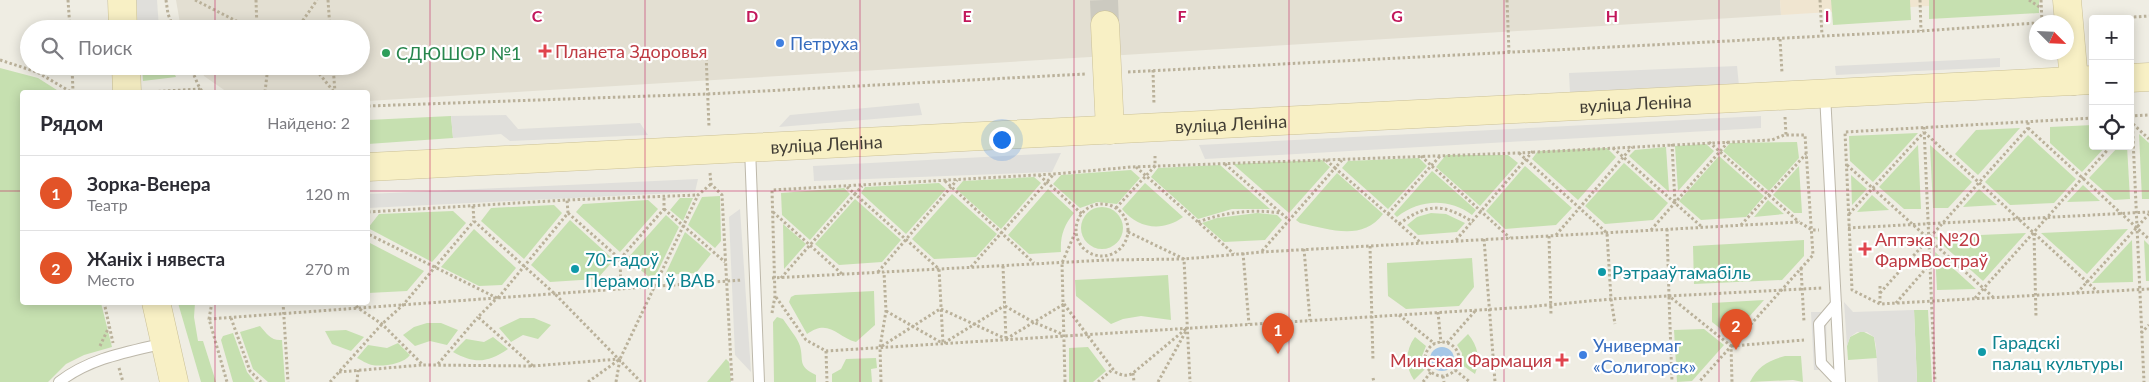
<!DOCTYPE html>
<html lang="ru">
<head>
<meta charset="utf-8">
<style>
  body { margin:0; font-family:Lato,sans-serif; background:#f2f2f3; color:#2b2b33 }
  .controls { position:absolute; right:15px; top:15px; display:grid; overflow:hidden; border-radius:5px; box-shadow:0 2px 12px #0003 }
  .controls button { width:45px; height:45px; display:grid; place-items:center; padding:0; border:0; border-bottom:1px solid #e1e1e2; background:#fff; color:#2b2b33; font:25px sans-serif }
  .compass { position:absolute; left:2029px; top:15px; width:45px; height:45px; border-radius:50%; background:#fff; box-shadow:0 2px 12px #0003; rotate:114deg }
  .you { position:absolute; left:1001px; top:139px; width:18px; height:18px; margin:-12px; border:4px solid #fff; border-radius:50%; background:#1a73e8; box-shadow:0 0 0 8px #1a73e833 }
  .badge { display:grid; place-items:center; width:32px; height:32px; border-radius:50%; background:#e25328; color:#fff; font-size:16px; font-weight:700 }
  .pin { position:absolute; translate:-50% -41px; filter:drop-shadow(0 1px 2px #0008) }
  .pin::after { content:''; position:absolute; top:26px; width:18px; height:15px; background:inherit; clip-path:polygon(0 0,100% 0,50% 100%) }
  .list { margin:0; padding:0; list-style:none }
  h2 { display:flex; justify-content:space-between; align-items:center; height:65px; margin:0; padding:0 20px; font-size:21px }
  h2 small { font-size:16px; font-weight:400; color:#7c7c81 }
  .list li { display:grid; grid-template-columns:32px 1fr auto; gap:15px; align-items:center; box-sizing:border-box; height:75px; padding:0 20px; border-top:1px solid #e1e1e2 }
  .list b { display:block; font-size:19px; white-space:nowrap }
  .list p { margin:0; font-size:16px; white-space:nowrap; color:#7c7c81 }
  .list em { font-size:16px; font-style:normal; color:#7c7c81 }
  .icon { flex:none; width:28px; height:28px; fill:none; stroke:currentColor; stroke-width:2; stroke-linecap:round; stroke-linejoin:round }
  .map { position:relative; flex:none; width:2149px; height:382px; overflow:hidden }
  .search { position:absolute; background:#fff; box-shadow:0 2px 12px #0003; left:20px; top:20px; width:350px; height:55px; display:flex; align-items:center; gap:12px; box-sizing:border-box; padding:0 18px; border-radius:28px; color:#7c7c81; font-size:19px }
  .panel { position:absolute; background:#fff; box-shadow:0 2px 12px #0003; left:20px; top:90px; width:350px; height:215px; border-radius:5px }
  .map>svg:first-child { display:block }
  .residential { fill:#e3dfd2 }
  .commercial { fill:#f0e5d0 }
  .green { fill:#c6e0b0 }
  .parking { fill:#e0dfdb }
  .water { fill:#a5c7e7 }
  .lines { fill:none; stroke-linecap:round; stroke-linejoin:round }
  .secondary-tunnel { stroke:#cccac0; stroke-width:28; stroke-dasharray:28 14; stroke-linecap:butt }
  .lane-casing { stroke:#bdb8aa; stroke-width:12 }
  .secondary-casing { stroke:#cbc197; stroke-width:29 }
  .path { stroke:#bab19a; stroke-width:3; stroke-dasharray:2.5 2.5; stroke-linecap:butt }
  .lane { stroke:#fff; stroke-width:10 }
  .secondary { stroke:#f8f0c5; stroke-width:28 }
  .grid { fill:none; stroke:#c2185b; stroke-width:1; stroke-opacity:0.55 }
  .shop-dot { fill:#3f7fe0; stroke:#fff; stroke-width:2 }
  .health-dot { fill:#e0444e; stroke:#fff; stroke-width:2 }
  .leisure-dot { fill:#2e9e5b; stroke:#fff; stroke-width:2 }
  .culture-dot { fill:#0f9aa8; stroke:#fff; stroke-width:2 }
  .labels { text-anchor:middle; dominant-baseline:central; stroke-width:4.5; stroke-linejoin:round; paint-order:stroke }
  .shop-label { font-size:18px; fill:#366cbe; stroke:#fff; text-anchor:start }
  .health-label { font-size:18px; fill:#be3a42; stroke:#fff; text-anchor:start }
  .leisure-label { font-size:18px; fill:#27864d; stroke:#fff; text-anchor:start }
  .street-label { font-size:18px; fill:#413d34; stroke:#fff }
  .culture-label { font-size:18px; fill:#0d838f; stroke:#fff; text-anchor:start }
  .grid-label { font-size:16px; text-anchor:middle; font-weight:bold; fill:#c2185b; stroke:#fff; stroke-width:4.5; stroke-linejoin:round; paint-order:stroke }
</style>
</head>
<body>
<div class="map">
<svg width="2149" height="382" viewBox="0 0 2149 382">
  <rect width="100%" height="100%" fill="#efede3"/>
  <!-- residential -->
  <polygon class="residential" points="176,0 1780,0 1781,15 368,101 368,92 227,92 204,76 200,66 361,66 361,29 181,29"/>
  <!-- commercial -->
  <polygon class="commercial" points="1780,0 2026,0 1781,15"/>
  <!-- green -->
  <g class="green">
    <polygon points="1831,0 1910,0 1911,20 1833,25"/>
    <polygon points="1929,0 2039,0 2039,13 1929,19"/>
    <polygon points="142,66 171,66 176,77 143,81"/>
    <polygon points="0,68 38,78 60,92 22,92 22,302 101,303 112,347 84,355 66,364 48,382 0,382"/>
    <polygon points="451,116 453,138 368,144 368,120"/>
    <polygon points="2093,125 2093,146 2106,146 2082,172 2050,143 2050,127"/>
    <polygon points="2020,128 1978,175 1955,154 1976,130"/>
    <polygon points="1918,133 1873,182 1850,161 1849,136"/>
    <polygon points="2139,134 2149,143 2149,199 2142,199"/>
    <polygon points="2028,135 2076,179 2054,203 2010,205 1985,182"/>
    <polygon points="1797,142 1799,158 1769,191 1723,151 1730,143"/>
    <polygon points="1706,144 1714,151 1678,191 1675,146"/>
    <polygon points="1918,145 1921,209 1904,209 1879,187"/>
    <polygon points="1930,145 1972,182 1948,208 1933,208"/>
    <polygon points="2119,146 2127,146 2130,199 2114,200 2089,178"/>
    <polygon points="1666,147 1669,192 1629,156 1635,150"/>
    <polygon points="1607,148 1616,157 1578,200 1532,159 1538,151"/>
    <polygon points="1446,155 1508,155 1518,163 1480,206 1436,167"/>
    <polygon points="1719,156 1764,196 1746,217 1701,220 1679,201"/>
    <polygon points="1419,158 1427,166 1388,209 1342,168 1348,161"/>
    <polygon points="1322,160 1330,167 1289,213 1233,164"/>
    <polygon points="1624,163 1668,203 1653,220 1605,224 1585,206"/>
    <polygon points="1220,165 1270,209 1232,209 1198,219 1151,177 1158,168"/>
    <polygon points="1525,166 1572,208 1556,225 1505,229 1486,211"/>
    <polygon points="1799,166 1802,213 1794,213 1773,195"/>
    <polygon points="1131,170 1140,178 1117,204 1097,202 1080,208 1053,184 1061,175"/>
    <path d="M1432,171L1476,210L1472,215C1449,198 1420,199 1397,217L1394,214Z"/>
    <path d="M1337,173L1383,214C1362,242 1329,229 1300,223L1296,220Z"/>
    <polygon points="1851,175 1867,189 1852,205"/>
    <polygon points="1034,177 1041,183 1001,229 956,189 963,181"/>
    <polygon points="939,183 946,189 906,234 861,193 865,187"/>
    <path d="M1145,183L1183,217C1163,232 1138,229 1122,209Z"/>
    <polygon points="2083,185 2100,201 2067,202"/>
    <polygon points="844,188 850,194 810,240 782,215 781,193"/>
    <path d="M1048,189L1074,213C1064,225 1060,236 1061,252L1029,254L1008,235Z"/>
    <polygon points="1979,189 1997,205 1963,207"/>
    <polygon points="952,194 997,234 976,257 934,259 912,239"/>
    <polygon points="1872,195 1889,210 1857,212"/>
    <polygon points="720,196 721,241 715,248 688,225 702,197"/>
    <polygon points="680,198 693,198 683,221 670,210"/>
    <polygon points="855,199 901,240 882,262 839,265 815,244"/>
    <polygon points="648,200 658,209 620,252 576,212 583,204"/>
    <polygon points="1768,200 1784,214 1754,217"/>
    <polygon points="554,205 562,213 524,259 481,221 491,208"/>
    <circle cx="1102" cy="228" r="21"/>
    <polygon points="453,211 466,223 432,262 368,228 379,214"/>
    <polygon points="1257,213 1277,215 1282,220 1265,240 1224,242 1202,223 1217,218"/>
    <polygon points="1431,213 1446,214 1465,223 1457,232 1418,235 1407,225 1417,217"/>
    <polygon points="666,215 679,227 656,275 648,276 627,259"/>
    <polygon points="570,220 614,260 597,279 550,282 531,265"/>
    <polygon points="783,224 806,244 784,269"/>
    <polygon points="474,229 516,268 502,285 479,286 441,267"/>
    <polygon points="2128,229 2087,274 2041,233"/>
    <polygon points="685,232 711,254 696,273 665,275"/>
    <polygon points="2026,233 1983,281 1934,237"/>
    <polygon points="1804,240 1804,256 1782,280 1694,284 1693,246"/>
    <polygon points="2132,240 2133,282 2092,283"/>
    <polygon points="2144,240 2149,245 2149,281 2146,281"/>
    <polygon points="368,242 424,271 407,291 368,293"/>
    <polygon points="1935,252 1976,289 1937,290"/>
    <polygon points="1472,258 1474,287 1459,306 1406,309 1388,296 1387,263"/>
    <polygon points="1168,275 1171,320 1141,316 1123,319 1111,324 1076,296 1075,280"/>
    <path d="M874,291L875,325L856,342C837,337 829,318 807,334L789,302L791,297L795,295Z"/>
    <polygon points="1764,300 1731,337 1712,322 1712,303"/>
    <polygon points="178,303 195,303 194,317 198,341 203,341 216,382 201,382"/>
    <polygon points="1914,310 1928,310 1932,382 1917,382"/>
    <path d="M777,317L783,319C788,327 797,337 800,346C804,361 797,366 816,375V382H774L773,322Z"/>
    <polygon points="520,318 534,318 551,325 538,339 523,335 511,342 499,328"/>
    <polygon points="427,323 441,323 458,330 447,345 430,341 415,346 403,335 414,327"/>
    <path d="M260,326C267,334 271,341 282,340L285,382H268L253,369L240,332Z"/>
    <polygon points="1704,329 1724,345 1692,381 1677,382 1674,330"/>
    <polygon points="346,330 364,337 351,351 332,344 325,331"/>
    <polygon points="1862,331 1874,337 1877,358 1848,360 1847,346 1850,337"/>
    <polygon points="233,333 247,372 255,382 233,382 221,340 223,336"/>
    <path d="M1468,334C1478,346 1481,360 1475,374L1462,365V353L1457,345Z"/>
    <path d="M493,337L508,349C487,363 475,364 453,352L466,339L484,342Z"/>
    <path d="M1415,337L1426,346L1422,356L1425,369L1414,380C1405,367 1405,350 1415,337Z"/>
    <path d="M398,343L410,355C404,364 382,367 372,365C367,364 361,360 357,358L368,345L387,348Z"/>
    <polygon points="1088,347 1106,371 1093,382 1069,382 1069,348"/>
    <path d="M1785,356H1801L1803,382L1793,380L1750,382C1757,367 1769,360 1785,356Z"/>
    <polygon points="876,358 877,368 871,369 872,382 832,382 832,374 841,369 846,359"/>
    <polygon points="726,359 729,362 731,382 707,382"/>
  </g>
  <!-- parking -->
  <g class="parking">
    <polygon points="136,0 157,0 159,29 138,29"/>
    <polygon points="2000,58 2000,67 1836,75 1835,66"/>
    <polygon points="1737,66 1739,86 1570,93 1569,73"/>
    <polygon points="919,103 922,115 779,127 790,115"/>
    <polygon points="506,115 518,129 640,123 648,135 510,141 501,134 453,138 451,116"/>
    <polygon points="1761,116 1761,128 1205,159 1199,145"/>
    <polygon points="1061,153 1052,172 814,181 813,166"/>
    <polygon points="698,179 695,192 368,208 368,194"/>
    <polygon points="740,209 751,372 735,355 729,217"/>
    <polygon points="1844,302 1853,312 1914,310 1917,382 1878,382 1876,346 1874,337 1867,332 1857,332 1850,337 1847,346"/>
    <polygon points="1811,312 1826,312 1827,370 1814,370"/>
  </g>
  <!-- water -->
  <circle class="water" cx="1442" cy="359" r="12"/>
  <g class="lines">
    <!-- secondary-tunnel -->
    <polyline class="secondary-tunnel" points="1104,0 1105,25"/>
    <defs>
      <g id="lane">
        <polyline points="1825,94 1840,382"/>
        <polyline points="750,148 759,382"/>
        <polyline points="1836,304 1819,324 1821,363 1839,382"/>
        <path d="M59,382C90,358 127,352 165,343"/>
      </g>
      <g id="secondary">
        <polyline points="122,0 123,29"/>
        <polyline points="2067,0 2074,81"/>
        <polyline points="1105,25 1110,130"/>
        <polyline points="126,66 127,92"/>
        <polyline points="2130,78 2149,77"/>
        <path id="s1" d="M368,167L2093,80"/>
        <polyline points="156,302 174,382"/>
      </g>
    </defs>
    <!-- lane casing -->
    <use href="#lane" class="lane-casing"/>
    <!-- secondary casing -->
    <use href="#secondary" class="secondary-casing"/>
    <!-- path -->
    <g class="path">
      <polyline points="68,0 70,29"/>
      <polyline points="166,0 168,14 174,29"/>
      <polyline points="195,0 252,29"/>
      <polyline points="256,0 257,29"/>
      <polyline points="328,0 330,29"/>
      <polyline points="1507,0 1509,53"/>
      <polyline points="1820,0 1822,35"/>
      <polyline points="1920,0 1921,31"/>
      <polyline points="2029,0 2041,8"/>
      <polyline points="2041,0 2042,22"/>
      <polyline points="2104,19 2149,16"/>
      <polyline points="297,29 317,0"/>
      <polyline points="1780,39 1782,73"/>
      <polyline points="706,53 709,127"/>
      <polyline points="0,60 37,72 71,92"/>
      <polyline points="72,66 73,92"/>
      <polyline points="190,66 200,89 204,92"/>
      <polyline points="313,66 334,92"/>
      <polyline points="333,66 335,92"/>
      <polyline points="1153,70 1154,105"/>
      <polyline points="1128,72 1921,31 2036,23"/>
      <polyline points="148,92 200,89"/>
      <polyline points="265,92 268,66"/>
      <polyline points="368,106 707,94 1085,74"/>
      <polyline points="2130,116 2149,115"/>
      <polyline points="2132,116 2144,382"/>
      <polyline points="1785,117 1786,135"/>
      <polyline points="2093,118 1845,132 1852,290 1880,304 2149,289"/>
      <polyline points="2133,124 2149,139"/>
      <polyline points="1924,127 1935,382"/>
      <polyline points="2028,128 2149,239"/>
      <polyline points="1924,132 2098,292"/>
      <polyline points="1709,142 1799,222"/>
      <polyline points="1672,144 1675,203"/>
      <polyline points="1613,148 1702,227"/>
      <polyline points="1519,153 1607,233 1611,299 1615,324"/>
      <polyline points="1421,156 1510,238"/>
      <polyline points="1326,160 1335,168 1343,159"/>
      <polyline points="1225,164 1289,220"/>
      <polyline points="1847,165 1993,297"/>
      <polyline points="1136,167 1234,254"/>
      <polyline points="710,173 711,184 722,195 732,382"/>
      <polyline points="1039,175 1082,214"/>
      <polyline points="945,181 1034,263"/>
      <polyline points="847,187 855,194 862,186"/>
      <circle cx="1102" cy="230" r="26"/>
      <polyline points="473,206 474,221 555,294 641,382"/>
      <polyline points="1116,208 1155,166 1155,156"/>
      <polyline points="664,209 725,262"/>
      <polyline points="368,212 567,200 698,195"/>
      <polyline points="773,212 842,274"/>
      <polyline points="568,213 620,259 621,289"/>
      <polyline points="1388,214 1440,156"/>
      <polyline points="1849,214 1924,132"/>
      <path d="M1198,222C1226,212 1251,209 1281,213"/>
      <path d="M1399,224C1428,203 1442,203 1473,222"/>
      <polyline points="1741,225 1806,154"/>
      <polyline points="1848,228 2149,212"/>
      <polyline points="1667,229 1669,296 1731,346 1732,382"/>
      <polyline points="1651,230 1729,141"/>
      <polyline points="1128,232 1184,259 1190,382"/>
      <polyline points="2034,233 2036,317"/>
      <polyline points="1556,235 1632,147"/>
      <polyline points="1549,236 1551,315"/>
      <polyline points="1484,239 1495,382"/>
      <polyline points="1456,240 1533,151"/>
      <polyline points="1370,246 1373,361"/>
      <polyline points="1304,249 1310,320"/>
      <polyline points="1262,251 1335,168 1420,242"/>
      <polyline points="1243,253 1249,324"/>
      <polyline points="620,259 664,209 664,196"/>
      <polyline points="1003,266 1006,339"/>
      <polyline points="971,267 1053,175"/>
      <polyline points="1801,268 1804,322"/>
      <polyline points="878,272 957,180"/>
      <polyline points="772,278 1107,260 1184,259 1262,252 1799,222 1812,230 1819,230"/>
      <polyline points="781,278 855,194 939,269 943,343"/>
      <polyline points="1880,286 1880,303"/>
      <polyline points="1880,293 2028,128 2028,122"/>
      <polyline points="2077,293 2149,214"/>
      <polyline points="776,297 806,340 826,351 1527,307 1611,299 1822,288"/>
      <polyline points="1669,297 1672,382"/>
      <polyline points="498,298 568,213 567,200"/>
      <polyline points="1975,298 2111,146"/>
      <polyline points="104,302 113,343"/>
      <polyline points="212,302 209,319 227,382"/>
      <polyline points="283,302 288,382"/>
      <polyline points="353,302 358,308 382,324 423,365 533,366 478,317 497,298 368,234"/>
      <polyline points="1896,303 1929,265"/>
      <path d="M1064,304L1115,372C1121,375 1127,377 1133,373L1187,328"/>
      <polyline points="1005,306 1033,322 1062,334"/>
      <polyline points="941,309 1004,338"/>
      <polyline points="886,311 942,343"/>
      <polyline points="1438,312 1441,343"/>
      <polyline points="772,313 775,296 772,190 1054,174 1131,167 1518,153 1772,140 1784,135 1805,135 1813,255 1699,382"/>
      <polyline points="1399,315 1435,344"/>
      <polyline points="231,318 250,371 261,382"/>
      <polyline points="209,319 742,280"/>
      <polyline points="2141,333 2149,325"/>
      <polyline points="1006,339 1064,304"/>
      <circle cx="1442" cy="359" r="17"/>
      <polyline points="944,343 1004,306"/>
      <polyline points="1447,343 1476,310"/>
      <polyline points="100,346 109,327"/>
      <polyline points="882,346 940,309"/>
      <polyline points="1732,346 1804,340"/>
      <polyline points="826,351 827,382"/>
      <polyline points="438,364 478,317"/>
      <polyline points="533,366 619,359"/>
      <polyline points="119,368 123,382"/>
      <polyline points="1455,370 1470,382"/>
      <polyline points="339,372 422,365"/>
      <polyline points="1133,373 1134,382"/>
      <polyline points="1443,376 1444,382"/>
      <polyline points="1373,378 1374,382"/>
      <polyline points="330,382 382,324 403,305 474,221"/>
      <polyline points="357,382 358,370"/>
      <polyline points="588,382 620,359 698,195 711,184"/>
      <polyline points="616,382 620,359"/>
      <polyline points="881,382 880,347 886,311 884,272"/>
      <polyline points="1065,382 1062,263 1075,233"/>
      <polyline points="1098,382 1113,369"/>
      <polyline points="1158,382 1186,331"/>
      <polyline points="1423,382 1431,372"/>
    </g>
    <!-- lane -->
    <use href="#lane" class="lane"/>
    <!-- secondary -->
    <use href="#secondary" class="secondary"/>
  </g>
  <!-- grid -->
  <path class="grid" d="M215,0V29M430,0V382M645,0V382M860,0V382M1074,0V382M1289,0V382M1504,0V382M1719,0V382M1934,0V382M215,66V92M0,191H22M368,191H2149M215,302V382"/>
  <!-- markers -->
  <g class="shop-dot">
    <circle cx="780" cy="43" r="5"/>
    <circle cx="1583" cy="355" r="5"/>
  </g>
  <g class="health-dot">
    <path d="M542.5 43.5h5v5h5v5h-5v5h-5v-5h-5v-5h5z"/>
    <path d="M1862.5 241.5h5v5h5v5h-5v5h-5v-5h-5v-5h5z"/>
    <path d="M1559.5 352.5h5v5h5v5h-5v5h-5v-5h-5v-5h5z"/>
  </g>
  <circle class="leisure-dot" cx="386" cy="53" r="5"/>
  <g class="culture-dot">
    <circle cx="575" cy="269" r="5"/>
    <circle cx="1602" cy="272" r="5"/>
    <circle cx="1982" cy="352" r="5"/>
  </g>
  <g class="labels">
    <!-- shop labels -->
    <g class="shop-label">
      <text x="790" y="43">Петруха</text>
      <text x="1593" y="345">Универмаг<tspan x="1593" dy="21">«Солигорск»</tspan></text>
    </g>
    <!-- health labels -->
    <g class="health-label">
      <text x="555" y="51">Планета Здоровья</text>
      <text x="1875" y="239">Аптэка №20<tspan x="1875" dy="21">ФармВостраў</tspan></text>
      <text x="1552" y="360" text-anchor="end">Минская Фармация</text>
    </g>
    <!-- leisure labels -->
    <g class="leisure-label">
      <text x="396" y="53">СДЮШОР №1</text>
    </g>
    <!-- street labels -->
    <g class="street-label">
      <text stroke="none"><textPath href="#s1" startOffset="1269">вуліца Леніна</textPath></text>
      <text stroke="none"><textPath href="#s1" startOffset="864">вуліца Леніна</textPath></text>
      <text stroke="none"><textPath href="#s1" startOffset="459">вуліца Леніна</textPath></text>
    </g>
    <!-- culture labels -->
    <g class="culture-label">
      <text x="585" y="259">70-гадоў<tspan x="585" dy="21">Перамогі ў ВАВ</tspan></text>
      <text x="1612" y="272">Рэтрааўтамабіль</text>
      <text x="1992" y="342">Гарадскі<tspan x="1992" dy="21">палац культуры</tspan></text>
    </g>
  </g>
  <g class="grid-label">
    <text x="537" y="22">C</text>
    <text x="752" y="22">D</text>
    <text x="967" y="22">E</text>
    <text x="1182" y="22">F</text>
    <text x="1397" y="22">G</text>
    <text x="1612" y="22">H</text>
    <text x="1827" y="22">I</text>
  </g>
</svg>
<div class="controls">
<button>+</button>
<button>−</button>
<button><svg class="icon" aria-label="locate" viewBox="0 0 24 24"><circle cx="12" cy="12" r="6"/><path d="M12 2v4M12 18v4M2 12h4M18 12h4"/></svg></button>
</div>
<svg class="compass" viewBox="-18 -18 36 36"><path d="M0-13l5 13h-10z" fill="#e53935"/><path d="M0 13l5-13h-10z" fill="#7c7c81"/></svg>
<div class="you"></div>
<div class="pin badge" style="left:1278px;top:354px">1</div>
<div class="pin badge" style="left:1736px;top:350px">2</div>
<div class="search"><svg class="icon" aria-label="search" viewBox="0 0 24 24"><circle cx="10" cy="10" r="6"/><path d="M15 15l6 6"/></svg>Поиск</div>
<section class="panel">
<h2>Рядом<small>Найдено: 2</small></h2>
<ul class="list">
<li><span class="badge">1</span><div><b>Зорка-Венера</b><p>Театр</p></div><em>120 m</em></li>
<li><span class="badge">2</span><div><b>Жаніх і нявеста</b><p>Место</p></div><em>270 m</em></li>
</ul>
</section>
</div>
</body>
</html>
